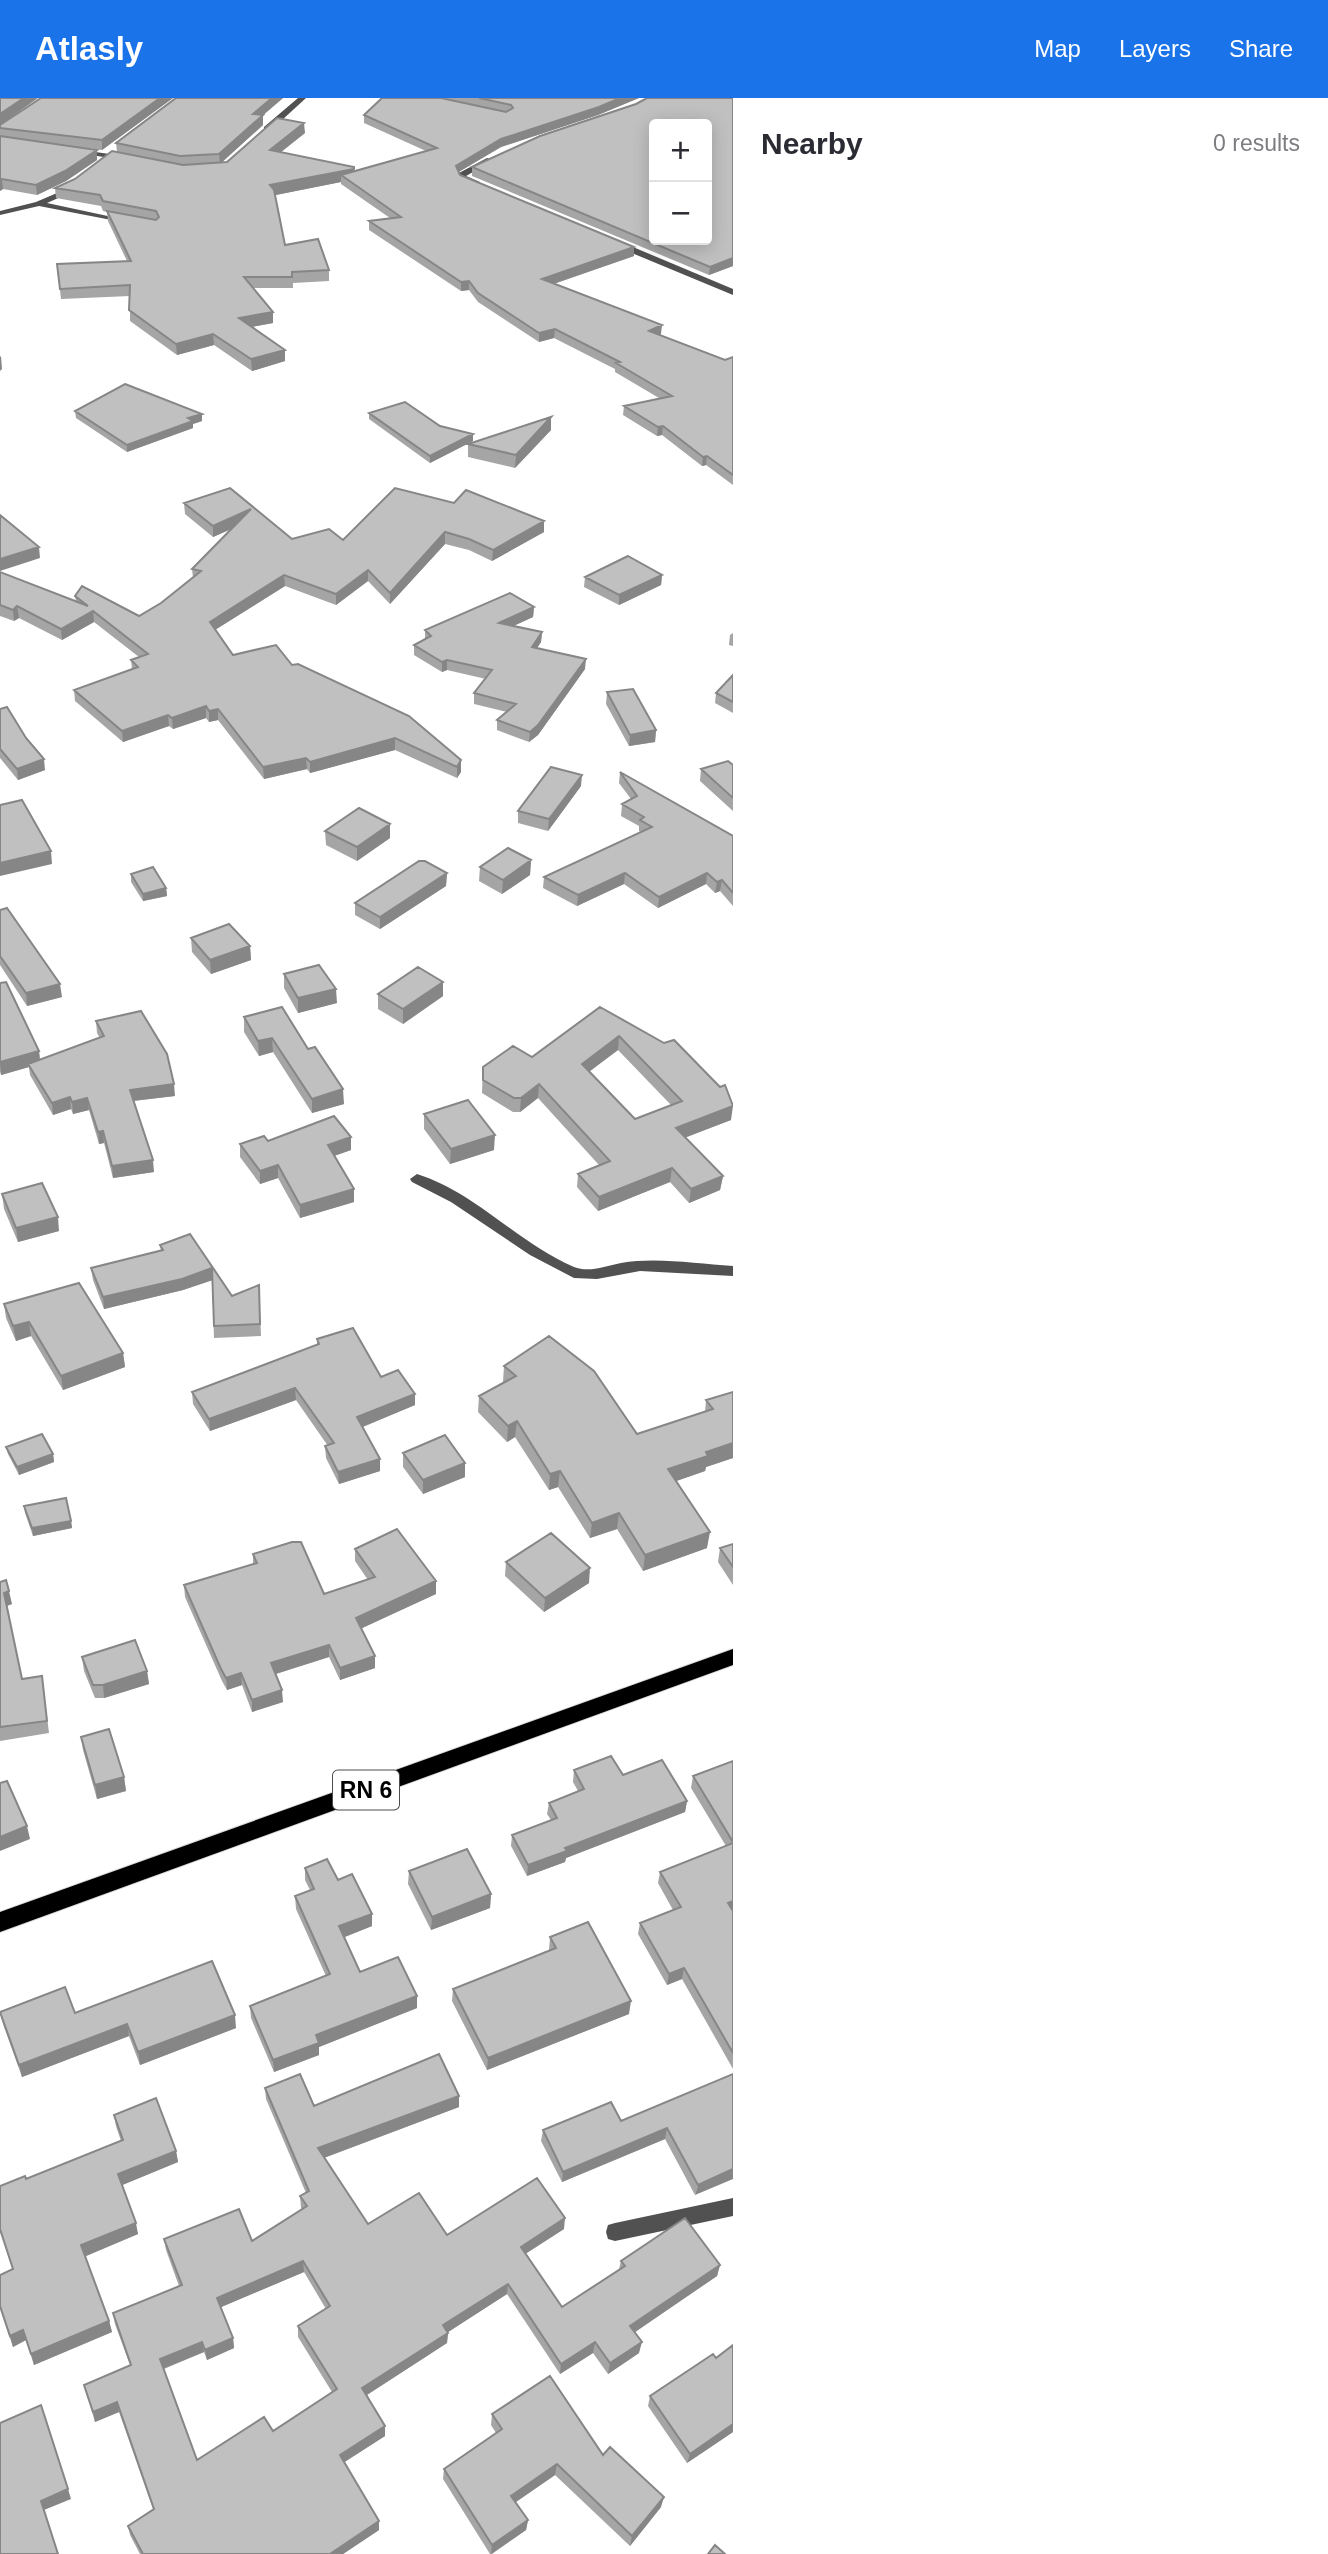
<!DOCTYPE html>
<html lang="en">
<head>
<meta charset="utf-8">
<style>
	:root { --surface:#fff; --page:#f7f7f7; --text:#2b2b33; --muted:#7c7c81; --line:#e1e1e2; --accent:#1a73e8 }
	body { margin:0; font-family:Helvetica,sans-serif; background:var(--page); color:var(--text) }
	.controls { position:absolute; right:21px; top:21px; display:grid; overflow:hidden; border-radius:7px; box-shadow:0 4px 18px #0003 }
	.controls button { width:63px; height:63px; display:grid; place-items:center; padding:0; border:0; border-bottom:2px solid var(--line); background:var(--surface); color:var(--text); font:35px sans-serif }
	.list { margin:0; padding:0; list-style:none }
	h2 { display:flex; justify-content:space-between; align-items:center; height:91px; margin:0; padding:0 28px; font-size:30px }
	h2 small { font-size:23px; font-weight:400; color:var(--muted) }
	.map { position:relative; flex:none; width:733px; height:2456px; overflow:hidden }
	header { display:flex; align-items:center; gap:42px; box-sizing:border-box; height:98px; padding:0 35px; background:var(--accent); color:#fff }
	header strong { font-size:33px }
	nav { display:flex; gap:38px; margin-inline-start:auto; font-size:24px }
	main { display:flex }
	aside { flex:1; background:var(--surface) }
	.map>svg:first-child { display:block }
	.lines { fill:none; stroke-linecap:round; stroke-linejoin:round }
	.primary-casing { stroke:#dbdbdb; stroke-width:2 }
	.minor { fill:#515151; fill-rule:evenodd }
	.primary { fill:#000; fill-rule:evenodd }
	.wall { fill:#a5a5a5; fill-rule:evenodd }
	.shaded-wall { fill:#868686 }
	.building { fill:#c0c0c0; stroke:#868686; stroke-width:2; fill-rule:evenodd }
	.labels { text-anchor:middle; stroke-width:7; stroke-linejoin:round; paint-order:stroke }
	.shield { fill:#fff; stroke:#4c4c4c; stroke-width:2 }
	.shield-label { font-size:23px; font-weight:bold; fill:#000 }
</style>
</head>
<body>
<header>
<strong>Atlasly</strong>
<nav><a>Map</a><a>Layers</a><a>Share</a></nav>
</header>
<main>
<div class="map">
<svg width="733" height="2456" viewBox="0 0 733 2456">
	<rect width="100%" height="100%" fill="#fff"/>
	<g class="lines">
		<g class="primary-casing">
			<path id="primary" d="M733 1551V1567L0 1834V1814Z"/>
		</g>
		<path class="minor" d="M298 0H306L270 33H264V29Z
			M75 51 123 58 127 60 123 62 78 55H75Z
			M487 60 494 62 466 78 480 84V88L461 83 459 75Z
			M71 89 75 91 74 93 47 105 131 123 127 125 39 108 0 117V113L36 104Z
			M615 144H621L733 191V197L615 148Z
			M417 1076C475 1094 518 1145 574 1169 589 1175 605 1168 621 1165 657 1159 697 1166 733 1168V1178L640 1173 597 1181 574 1180 530 1157 451 1104 412 1084 410 1081Z
			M733 2100V2118L615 2143 608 2141 606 2134 608 2127 615 2125Z"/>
		<use href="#primary" class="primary"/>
	</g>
	<path class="wall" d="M41 0H173L102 52 79 49 97 52V62L66 83 37 97 3 91 0 93V27Z
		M176 0H283L263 17V27L221 65 227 64 305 35 280 54 354 73 426 53 364 25V17L443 0H639L598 17 501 49 459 74 460 77 634 149V158L554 186 661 236 660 237 725 262 733 259V387L706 367 702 368 662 337 657 338 623 317 624 308 659 300 615 274V271L554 240 539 244 478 204 469 192 461 193 369 132V123L390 120 341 86V84L275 97 285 147 329 172V183L293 185V190H253L273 225 252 229 285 252V263L252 273 214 247 177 257 130 223V198L61 201 57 166 127 163 108 123 107 114 103 113 101 108 56 100 55 90 75 81 117 54 116 45Z
		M733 0V168L709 177 472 78V69L636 6Z
		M75 313 202 323 193 326V330L127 354 76 320Z
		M369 315 440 328 473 343 430 365 369 321Z
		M551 319V332L515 370 468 359V346Z
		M184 405 292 441 343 442 454 405 544 423V434L492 463 469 452 445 446 390 506 368 483 336 507 285 488 215 532 233 557 292 567 461 662V674L457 680 395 652 310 675 307 671 264 681 218 622 209 624 206 620 173 631 169 628 123 644 75 603 74 592 132 571 131 562 139 559 94 524 62 542 19 520 14 523 0 518V474L76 504 75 498 139 518 161 505 193 480 192 471 231 431 213 439 185 416Z
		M662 477 661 487 619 507 584 489 585 479Z
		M534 509 533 519 513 528 542 534 541 544 537 550 585 571 538 637 529 644 497 632V622L507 614 474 606V595L486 581 447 572 442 574 414 557V547L425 541V532Z
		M733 535V548L729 547 730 537Z
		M733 577V615L715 605 716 595Z
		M607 594 656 632 655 644 629 648 606 606Z
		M0 611 45 672 18 682 0 660Z
		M733 667V713L700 683 701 671Z
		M620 674 733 738V808L720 793 715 795 706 786 658 810 624 786 577 808 543 790 544 779 641 734 639 733V728L621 718 622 706 631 701 619 685Z
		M581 688 548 733 518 725V713Z
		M325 733 390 740 357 763 326 747Z
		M531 762 530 777 502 796 479 783 480 769Z
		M447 775 446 788 380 831 355 817V805Z
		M131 776 166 790 167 798 143 803 131 784Z
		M0 812 62 899 27 908 0 867Z
		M191 840 250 848 251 862 211 876 192 854Z
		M284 876 337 905 298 915 284 890Z
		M0 885 39 953 40 961 100 940 97 935 96 923 175 998 134 1003 154 1074 113 1080 104 1045 99 1046 89 1012 73 1016 71 1011 53 1017 30 977 29 969 1 977 0 973Z
		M378 896 443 898 403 926 378 911Z
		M282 909 344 1006 312 1015 273 954 259 958 244 934V919Z
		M600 909 731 1022 685 1039 723 1078 720 1092 689 1105 670 1084 598 1113 577 1089 578 1076 599 1067 538 1000 520 1014H513L482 995 483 969 532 959ZM618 952 671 1007 635 1021 589 973Z
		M424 1016 494 1052 450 1066 424 1031Z
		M351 1039V1052L334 1058 354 1104 300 1120 278 1080 260 1086 240 1059V1046L268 1043Z
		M2 1096 59 1133 18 1144 4 1111Z
		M190 1136 232 1198 259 1187 261 1238 214 1240 212 1182 183 1192 104 1211 93 1182 91 1170 161 1153 160 1147Z
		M4 1206 123 1255 125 1269 63 1292 31 1238 16 1243 6 1220Z
		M317 1241 381 1279 415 1307 363 1329 380 1373 339 1386 326 1360 325 1348H328L296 1302 210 1333 193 1306 192 1294 317 1247Z
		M504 1268 637 1336 705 1314 706 1302 733 1294V1360L706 1369 705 1373 676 1383 707 1450 643 1473 617 1431 590 1440 558 1389 549 1392 515 1339 507 1344 478 1314 479 1298 504 1285 503 1284Z
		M6 1349 53 1356 54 1364 19 1377 8 1356Z
		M403 1355 465 1379 423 1396 403 1369Z
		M24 1408 71 1423 72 1430 33 1438 25 1415Z
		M733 1446V1487L718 1464 720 1450Z
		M355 1451 436 1496 361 1530 375 1570 340 1582 329 1559 276 1576 283 1604 252 1614 242 1587 227 1592 222 1583 185 1499 184 1487 253 1466V1456L324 1496 368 1482 355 1463Z
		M506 1464 589 1485 544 1514 505 1478Z
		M0 1484 12 1506 7 1508 22 1581 42 1578 49 1635 0 1643Z
		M82 1559 147 1573 149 1586 104 1600H95L84 1573Z
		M81 1639 124 1679 126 1693 97 1701 83 1652Z
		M733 1663V1971L682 1881 667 1887 638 1836 640 1825 673 1812 658 1785 660 1774 726 1748 691 1690 693 1678Z
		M574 1672 623 1677 687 1703 685 1714 566 1760 565 1764 527 1778 511 1748 512 1737 551 1722 547 1716 549 1705 578 1693 573 1684Z
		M305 1770 338 1782 372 1828 344 1839 360 1874 417 1898V1910L319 1949V1957L274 1974 251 1920 250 1908 326 1878 296 1811 295 1798 310 1792 305 1782Z
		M409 1773 491 1796 490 1810 431 1832 408 1786Z
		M550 1839 629 1916 487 1972 452 1903 453 1891 549 1852Z
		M0 1914 75 1915 236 1930 140 1967 129 1938 22 1979 3 1926Z
		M733 1976 695 2097 665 2041 562 2084 541 2043 543 2032 621 2023Z
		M265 1990 314 2008 459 1998V2009L324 2060 368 2126 447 2137 564 2131 525 2156 562 2209 619 2171 621 2163 720 2167 717 2178 634 2234 639 2255 608 2276 593 2255 560 2276 507 2196 448 2234 447 2245 367 2297 385 2338 344 2364 379 2423V2432L343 2456H140L130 2437 128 2428 153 2411 119 2314 95 2324 84 2287 130 2267 115 2226 113 2215 179 2188 166 2152 164 2141 252 2143 302 2111 301 2110 300 2098 306 2095 266 2001ZM304 2174 326 2211 298 2228V2239L332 2294 273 2333 197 2362 164 2271 204 2254 207 2262 234 2250 233 2240 221 2209Z
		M114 2017 176 2053 178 2064 122 2087 138 2136 85 2158 109 2223 112 2234 34 2267 26 2242 13 2249 2 2216 13 2172 0 2133V2088L26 2081 121 2043 116 2028Z
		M733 2247V2334L687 2365 648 2308 650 2298 716 2260Z
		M492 2316 603 2357 661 2409 630 2448 555 2377 516 2404 528 2422 526 2432 492 2456H490L443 2381 444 2371 496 2335 491 2327Z"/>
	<path class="shaded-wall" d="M24 0H38L0 27V16Z
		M160 0H173L102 52V42Z
		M272 0H283L254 25 253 16Z
		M620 0H639L598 17 501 49 455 76 456 68 501 41Z
		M263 17V27L220 66 219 56Z
		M304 25 305 35 270 63V52Z
		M97 52V62L66 83 37 97 36 87Z
		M354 71V82L341 77V84L271 98 270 87Z
		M2 81 3 91 0 93V83Z
		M634 149V158L541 190 542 181Z
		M733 160V168L709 177 710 169Z
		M469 183V192L461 193V184Z
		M273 214V225L240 231 239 220Z
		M662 227 661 236 648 242 649 233Z
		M555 231 554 240 539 244V235Z
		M213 236 214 247 177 257 176 246Z
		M285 252V263L252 273 251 261Z
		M1 258 2 271 0 273V259Z
		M202 316V323L193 326V330L127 354V347L188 320Z
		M551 319V332L515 370 516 357Z
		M663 328 662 337 657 338 658 329Z
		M473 336V343L430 365V358Z
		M707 358 706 367 702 368 703 359Z
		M251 411 252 422 213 439V428Z
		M544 423V434L492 463 493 452Z
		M445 434V446L390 506V495Z
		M39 449 40 460 0 473V461Z
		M368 472V483L336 507V496Z
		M284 477 285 488 210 535V524Z
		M662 477 661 487 619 507V497Z
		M17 508 19 520 14 523 13 512Z
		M534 509 533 519 498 535 499 525Z
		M93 513 94 524 62 542 61 531Z
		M542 534 541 544 531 559 532 549Z
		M586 561 585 571 538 637 529 644 530 634Z
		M447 562V572L442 574V564Z
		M206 608V620L173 631 172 620Z
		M218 611V622L209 624V613Z
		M168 617 169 628 123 644 122 633Z
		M656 632 655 644 629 648 630 637Z
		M395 640V652L310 675V664Z
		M306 660 307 671 264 681 263 669Z
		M44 661 45 672 18 682 17 671Z
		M461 662V674L457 680V669Z
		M582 677 581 688 548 733 549 721Z
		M390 726V740L357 763V749Z
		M51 753 52 766 0 778V765Z
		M531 762 530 777 502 796 503 782Z
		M447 775 446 788 380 831V819Z
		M625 775 624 786 577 808 578 797Z
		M707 775 706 786 658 810 659 799Z
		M722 782 720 793 715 795 717 784Z
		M166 790 167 798 143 803V796Z
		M250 848 251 862 211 876 210 862Z
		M443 884V898L403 926V911Z
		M60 886 62 899 27 908 26 895Z
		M336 891 337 905 298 915V900Z
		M619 938 618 952 581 980 582 966Z
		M272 940 273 954 259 958 258 943Z
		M39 953 40 966H28L29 969 1 977 0 964Z
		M174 986 175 998 131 1003 130 992Z
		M539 986 538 1000 520 1014 521 1000Z
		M343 991 344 1006 312 1015V1001Z
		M70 999 71 1011 53 1017 52 1005Z
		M87 1000 89 1012 73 1016 72 1004Z
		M733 1008 731 1022 674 1044 676 1030Z
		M103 1033 104 1045 99 1046 98 1034Z
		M495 1037 494 1052 450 1066 451 1051Z
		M351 1039V1052L328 1060V1047Z
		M153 1062 154 1074 113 1080 112 1068Z
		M278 1067V1080L260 1086V1073Z
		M672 1070 670 1084 598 1113 599 1099Z
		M723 1078 720 1092 689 1105 691 1091Z
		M354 1091V1104L300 1120V1107Z
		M58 1119 59 1133 18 1144 16 1130Z
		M212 1170 213 1182 183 1192 104 1211 103 1199Z
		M29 1224 31 1238 16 1243 13 1228Z
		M123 1255 125 1269 63 1292 61 1278Z
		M295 1290 296 1302 210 1333 209 1321Z
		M415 1296V1307L357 1331V1319Z
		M517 1323 515 1339 507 1344 508 1328Z
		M733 1345V1360L706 1369 705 1373 665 1387 668 1371 706 1354Z
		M53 1356 54 1364 19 1377 17 1369Z
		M380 1361V1373L339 1386 338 1374Z
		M465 1365V1379L423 1396V1382Z
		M560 1373 558 1389 549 1392 550 1376Z
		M619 1415 617 1431 590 1440 592 1425Z
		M71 1423 72 1430 33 1438 32 1430Z
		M710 1434 707 1450 643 1473 645 1457Z
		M590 1470 589 1485 544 1514 545 1500Z
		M436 1483V1496L356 1533V1520Z
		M9 1493 12 1506 6 1508 4 1495Z
		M329 1547V1559L272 1577 271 1565Z
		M375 1558V1570L340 1582V1570Z
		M147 1573 149 1586 104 1600 103 1587Z
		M241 1575 242 1587 227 1592 226 1580Z
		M282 1592 283 1604 252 1614V1602Z
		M124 1679 126 1693 97 1701 95 1687Z
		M687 1703 685 1714 566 1760 565 1764 527 1778 528 1767 565 1750Z
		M27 1728 30 1741 0 1753V1739Z
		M491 1796 490 1810 431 1832 432 1819Z
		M733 1803V1813L728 1805Z
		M372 1816V1828L340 1841 339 1828Z
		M684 1870 682 1881 667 1887 669 1876Z
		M417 1898V1910L319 1949V1957L274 1974 273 1962 316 1937Z
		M631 1903 629 1916 487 1972 488 1960Z
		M235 1917 236 1930 140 1967 138 1954Z
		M127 1926 129 1938 22 1979 19 1967Z
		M459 1998V2009L318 2062V2050Z
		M667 2030 665 2041 562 2084 563 2074Z
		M176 2053 178 2064 120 2088 118 2076Z
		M733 2065V2081L695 2097 698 2087Z
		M565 2120 564 2131 519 2160 521 2149Z
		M136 2125 138 2136 84 2159 81 2147Z
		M303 2163 304 2174 219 2210 217 2200Z
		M720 2167 717 2178 628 2239 630 2228Z
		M508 2186 507 2196 442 2238 443 2227Z
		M109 2223 112 2234 34 2267 31 2256Z
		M23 2232 26 2242 13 2249 10 2238Z
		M448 2235 447 2245 362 2300V2290Z
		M233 2240 234 2250 207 2262 205 2252Z
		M202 2244 204 2254 162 2271 160 2261Z
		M595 2244 593 2255 560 2276 561 2266Z
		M642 2244 639 2255 608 2276 610 2265Z
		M117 2304 119 2314 95 2324 93 2314Z
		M733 2326V2334L687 2365 690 2356Z
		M385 2328V2338L340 2367V2357Z
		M557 2366 555 2377 510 2408 511 2398Z
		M68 2391 71 2401 44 2412 41 2403Z
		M664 2399 661 2409 630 2448 632 2438Z
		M528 2422 526 2432 491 2456 492 2447Z
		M379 2423V2432L343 2456H330Z"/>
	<path class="building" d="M0 0H24L0 16Z
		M41 0H160L102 42 0 30V27Z
		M176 0H272L253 16 263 17 219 56 180 58 116 45Z
		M382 0H441L506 14 513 10 511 7 479 0H620L599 9 501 41 456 68 460 77 634 149 542 181 662 227 649 233 725 262 733 259V377L707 358 703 359 663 328 658 329 624 308 672 298 616 265 620 264 555 231 539 235 478 195 469 183 461 184 369 123 401 119 341 77 437 50 364 17Z
		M647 0H733V160L710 169 472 69 540 38 636 6ZM654 26H707V142H654Z
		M277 20 304 25 270 52 354 69V71L270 87 274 92 285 147 318 141 329 172 292 174V179H244L273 214 239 220 285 252 251 261 213 236 176 246 129 212 130 187 60 191 57 166 131 163 107 113 156 122 159 119 156 113 103 103 100 97 55 90 75 81 112 53 183 67 227 64Z
		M0 38 97 52 65 73 36 87 2 81 0 83Z
		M125 286 202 316 188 320 193 323 127 347 75 313Z
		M405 304 440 328 473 336 430 358 369 315Z
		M551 319 516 357 468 346Z
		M230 390 292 441 329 431 343 442 395 390 454 405 466 392 544 423 493 452 469 441 445 434 390 495 368 472 336 496 284 477 210 524 233 557 276 547 292 567 298 566 409 618 461 662 457 669 395 640 310 664 306 660 263 669 218 611 209 613 206 608 172 620 168 617 122 633 74 592 138 569 131 562 148 556 93 513 61 531 17 508 13 512 0 507V474L88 508 75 498 82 488 139 518 161 505 201 473 192 471 251 411 213 428 184 405Z
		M0 417 39 449 0 461Z
		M628 458 662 477 619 497 585 479Z
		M510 495 534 509 499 525 542 534 532 549 586 561 538 627 530 634 497 622 516 606 474 595 492 572 447 562 442 564 414 547 431 538 425 532Z
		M733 577V604L716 595Z
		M633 591 656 632 630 637 607 594Z
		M7 609 26 640 44 661 17 671 0 651V611Z
		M728 663 733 667V700L701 671Z
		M551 669 582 677 549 721 518 713Z
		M620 674 733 738V795L722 782 717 784 707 775 659 799 625 775 578 797 544 779 652 729 640 722 644 719 622 706 637 698Z
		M22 702 51 753 0 765V707Z
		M359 710 390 726 357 749 325 733Z
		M508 750 531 762 503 782 480 769Z
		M419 763H425L447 775 380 819 355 805Z
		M153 769 166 790 143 796 131 776Z
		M7 810 60 886 26 895 0 858V812Z
		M229 826 250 848 210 862 191 840Z
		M319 867 336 891 298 900 284 876Z
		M418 869 443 884 403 911 378 896Z
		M6 884 39 953 0 964V885Z
		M282 909 308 951 315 949 343 991 312 1001 272 940 258 943 244 919Z
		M600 909 664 945 674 942 720 989 725 987 733 1008 676 1030 723 1078 691 1091 672 1070 599 1099 578 1076 610 1063 539 986 521 1000H514L483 982V969L513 948 532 959ZM619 938 682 1003 635 1021 582 966Z
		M141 913 167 956 174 986 130 992 153 1062 112 1068 103 1033 98 1034 87 1000 72 1004 70 999 52 1005 28 966 104 938 96 923Z
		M468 1002 495 1037 451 1051 424 1016Z
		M334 1018 351 1039 328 1047 354 1091 300 1107 278 1067 260 1073 240 1046 264 1038 268 1043Z
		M42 1085 58 1119 16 1130 2 1096Z
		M190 1136 232 1198 259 1187 260 1226 214 1228 212 1170 182 1181 103 1199 91 1170 163 1152 160 1147Z
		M79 1185 123 1255 61 1278 29 1224 13 1228 4 1206Z
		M353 1230 381 1279 398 1272 415 1296 357 1319 380 1361 338 1374 325 1348 334 1345 295 1290 209 1321 192 1294 319 1246 317 1241Z
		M549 1238 594 1273 637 1336 713 1311 706 1302 733 1294V1345L706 1354 708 1358 668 1371 710 1434 645 1457 619 1415 592 1425 560 1373 550 1376 517 1323 508 1328 479 1298 516 1278 504 1268Z
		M42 1336 53 1356 17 1369 6 1349Z
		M445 1337 465 1365 423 1382 403 1355Z
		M66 1400 71 1423 32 1430 24 1408Z
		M397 1431 436 1483 356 1520 375 1558 340 1570 329 1547 271 1565 282 1592 252 1602 241 1575 226 1580 221 1571 184 1487 257 1465 253 1456 292 1444H301L324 1496 375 1479 355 1451Z
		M551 1435 590 1470 545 1500 506 1464Z
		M733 1446V1469L720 1450Z
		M6 1482 9 1493 4 1495 22 1581 42 1578 47 1623 0 1629V1484Z
		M135 1542 147 1573 103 1587H93L82 1559Z
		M109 1631 124 1679 95 1687 81 1639Z
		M611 1658 623 1677 662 1662 687 1703 565 1750 567 1753 528 1767 512 1737 557 1720 549 1705 584 1691 574 1672Z
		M733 1663V1744L693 1678Z
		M7 1683 27 1728 0 1739V1685Z
		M733 1745V1803L728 1805 733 1813V1955L684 1870 669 1876 640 1825 681 1809 660 1774Z
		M467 1751 491 1796 432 1819 409 1773Z
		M327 1761 338 1782 352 1776 372 1816 339 1828 360 1874 398 1859 417 1898 316 1937 319 1945 273 1962 250 1908 330 1876 295 1798 314 1791 305 1770Z
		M588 1824 631 1903 488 1960 453 1891 556 1850 550 1839Z
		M212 1863 235 1917 138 1954 127 1926 19 1967 0 1914 65 1889 75 1915Z
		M439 1956 459 1998 318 2050 368 2126 419 2095 447 2137 537 2080 565 2120 521 2149 562 2209 625 2168 621 2163 685 2120 720 2167 630 2228 642 2244 610 2265 595 2244 561 2266 508 2186 443 2227 448 2235 362 2290 385 2328 340 2357 379 2423 330 2456H143L128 2428 154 2411 117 2304 93 2314 84 2287 131 2267 113 2215 182 2187 164 2141 239 2111 252 2143 307 2108 300 2098 309 2093 265 1990 300 1976 314 2008ZM303 2163 330 2208 298 2228 337 2291 273 2333 264 2319 197 2362 160 2261 202 2244 205 2252 233 2240 217 2200Z
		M733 1976V2071L698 2087 667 2030 563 2074 543 2032 611 2004 621 2023Z
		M156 2000 176 2053 118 2076 136 2125 81 2147 109 2223 31 2256 23 2232 10 2238 0 2208V2177L13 2171 0 2131V2088L25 2078 26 2081 123 2042 114 2017Z
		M733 2247V2326L690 2356 650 2298 713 2256 716 2260Z
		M550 2278 603 2357 610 2349 664 2399 632 2438 557 2366 511 2398 528 2422 492 2447 444 2371 502 2331 492 2316Z
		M41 2307 68 2391 41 2403 58 2456H0V2325Z
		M715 2447 725 2456H708Z"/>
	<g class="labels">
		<rect class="shield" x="333" y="1672.5" width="66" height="39" rx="5"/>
		<g class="shield-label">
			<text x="366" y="1700">RN 6</text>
		</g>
	</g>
</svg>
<div class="controls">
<button>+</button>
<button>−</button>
</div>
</div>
<aside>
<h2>Nearby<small>0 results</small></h2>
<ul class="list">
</ul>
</aside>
</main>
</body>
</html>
